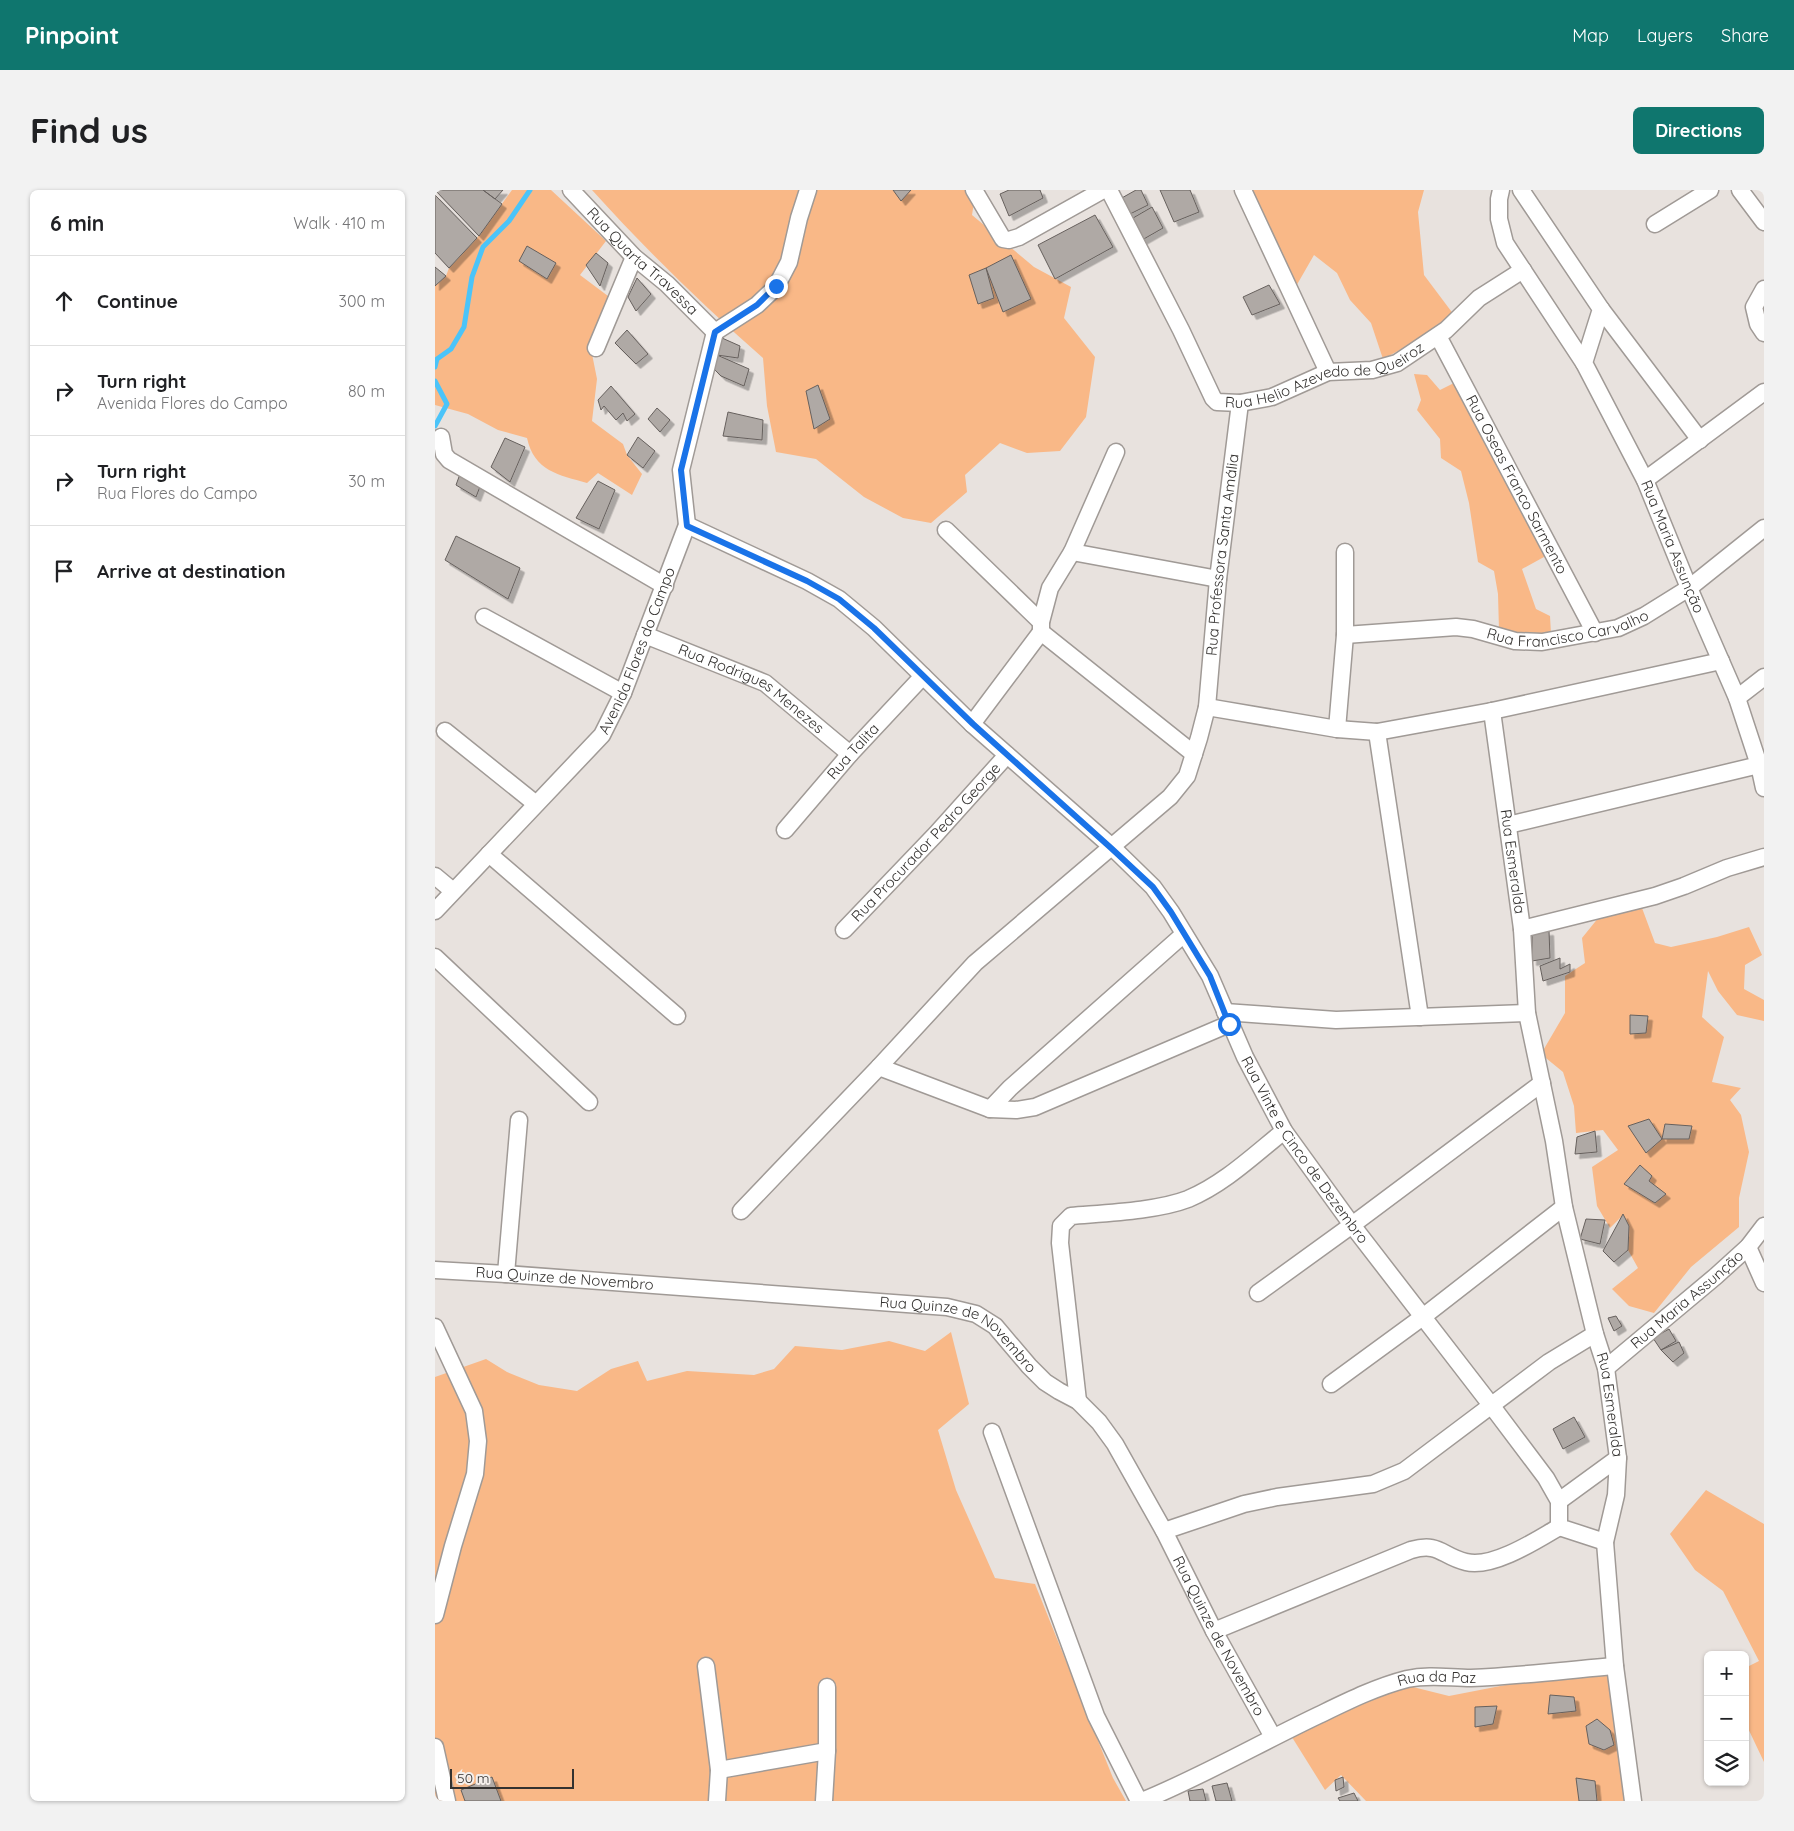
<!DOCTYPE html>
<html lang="en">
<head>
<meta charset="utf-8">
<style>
	:root { --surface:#fff; --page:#f2f2f2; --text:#202124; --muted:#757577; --line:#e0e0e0; --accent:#0f766e }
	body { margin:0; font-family:Quicksand,sans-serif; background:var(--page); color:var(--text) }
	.controls { position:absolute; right:15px; bottom:15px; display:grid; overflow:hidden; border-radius:8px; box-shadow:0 1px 4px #0004 }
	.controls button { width:45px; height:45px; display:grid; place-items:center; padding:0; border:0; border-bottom:1px solid var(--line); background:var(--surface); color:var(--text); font:25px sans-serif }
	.scale { position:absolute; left:15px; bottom:12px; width:124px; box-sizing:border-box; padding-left:5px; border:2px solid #343230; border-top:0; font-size:14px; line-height:18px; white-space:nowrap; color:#343230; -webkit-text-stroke:4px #f5efeb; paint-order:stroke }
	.stop { position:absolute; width:15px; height:15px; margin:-11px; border:4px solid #1a73e8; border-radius:50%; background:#fff }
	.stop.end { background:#1a73e8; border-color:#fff; box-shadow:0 1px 5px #0008 }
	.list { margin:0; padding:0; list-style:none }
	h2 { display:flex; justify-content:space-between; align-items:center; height:65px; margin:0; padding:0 20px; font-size:21px }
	h2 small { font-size:16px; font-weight:400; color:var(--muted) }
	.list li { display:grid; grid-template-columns:32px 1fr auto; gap:15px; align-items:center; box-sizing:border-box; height:90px; padding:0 20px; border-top:1px solid var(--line) }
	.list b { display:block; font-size:19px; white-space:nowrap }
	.list p { margin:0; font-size:16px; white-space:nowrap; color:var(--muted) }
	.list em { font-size:16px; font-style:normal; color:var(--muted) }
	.icon { flex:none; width:28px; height:28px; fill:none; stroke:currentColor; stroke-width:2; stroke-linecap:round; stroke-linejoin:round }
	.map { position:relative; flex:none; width:1329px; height:1611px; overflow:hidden; border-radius:8px }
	header { display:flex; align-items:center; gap:30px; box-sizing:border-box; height:70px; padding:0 25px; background:var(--accent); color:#fff }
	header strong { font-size:24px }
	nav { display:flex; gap:28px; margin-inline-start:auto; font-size:18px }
	.intro { display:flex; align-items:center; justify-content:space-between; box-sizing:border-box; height:120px; padding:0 30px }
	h1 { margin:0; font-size:35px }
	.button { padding:12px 22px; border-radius:8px; background:var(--accent); color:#fff; font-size:18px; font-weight:700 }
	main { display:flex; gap:30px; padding:0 30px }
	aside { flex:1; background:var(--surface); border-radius:8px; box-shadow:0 1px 4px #0004 }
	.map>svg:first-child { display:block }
	.green { fill:#f9b887 }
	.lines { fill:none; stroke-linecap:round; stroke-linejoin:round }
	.stream { stroke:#4bc4f9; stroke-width:5 }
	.building { fill:#afa9a5; stroke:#66605d; filter:url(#shadow) }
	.minor-casing { stroke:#a09a96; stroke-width:19 }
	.minor { stroke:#fff; stroke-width:16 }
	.route { stroke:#1a73e8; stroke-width:6 }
	.labels { text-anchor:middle; stroke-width:4; stroke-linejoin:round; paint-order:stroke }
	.street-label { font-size:15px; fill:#343230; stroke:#f5efeb }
</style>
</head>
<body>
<header>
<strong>Pinpoint</strong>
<nav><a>Map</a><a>Layers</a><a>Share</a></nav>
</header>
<div class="intro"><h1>Find us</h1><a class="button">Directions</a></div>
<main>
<aside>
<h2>6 min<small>Walk · 410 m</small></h2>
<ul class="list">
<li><svg class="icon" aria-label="ahead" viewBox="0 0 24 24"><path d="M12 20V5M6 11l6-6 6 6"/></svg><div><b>Continue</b></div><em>300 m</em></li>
<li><svg class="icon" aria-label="right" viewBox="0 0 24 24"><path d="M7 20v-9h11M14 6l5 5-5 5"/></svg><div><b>Turn right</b><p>Avenida Flores do Campo</p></div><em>80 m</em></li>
<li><svg class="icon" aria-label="right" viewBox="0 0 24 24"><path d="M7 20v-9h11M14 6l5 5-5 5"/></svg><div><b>Turn right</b><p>Rua Flores do Campo</p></div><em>30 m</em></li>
<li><svg class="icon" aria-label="arrive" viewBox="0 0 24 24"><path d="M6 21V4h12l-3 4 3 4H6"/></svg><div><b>Arrive at destination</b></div></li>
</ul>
</aside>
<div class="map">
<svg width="1329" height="1611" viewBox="0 0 1329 1611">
	<defs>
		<filter id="shadow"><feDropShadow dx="4.5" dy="4.5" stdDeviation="0" flood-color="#0004"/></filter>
	</defs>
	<rect width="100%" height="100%" fill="#e8e2de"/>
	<path class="green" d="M77 0H116L171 51 145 85 177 109 156 159 162 189 157 231 188 254 192 265 207 284 197 305 163 283 152 293C124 285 99 281 92 248L63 240 33 224 0 215V96L11 86 14 78 42 48Z
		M157 0H541L537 25 599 77 636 97 629 128 660 167 651 227 625 261 592 263 565 253 530 285 532 302 496 333 468 328 429 307 381 269 341 262 332 216 328 168C268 115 211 60 157 0Z
		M812 0H989L983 22 989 85 1022 129 948 169 936 133 915 110 902 83 879 65 856 105Z
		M979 184 992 185 1005 200 1021 192 1118 362 1087 379 1101 419 1115 426 1116 444 1081 443 1064 440 1063 404 1059 381 1043 372 1034 313 1026 281 1006 268 1005 249 982 220 986 210Z
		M1207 718 1220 753 1236 757 1282 747 1314 737 1327 765 1310 775 1309 799 1329 810V831L1302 825 1283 801 1273 781 1267 827 1289 847 1277 892 1306 898 1295 910 1306 925 1314 962 1304 1008V1037L1256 1077 1219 1123 1194 1116 1177 1099 1203 1078 1193 1060 1194 1036 1188 1025 1175 1038 1162 1016 1157 977 1183 960 1168 940 1141 943 1139 916 1128 882 1106 864 1130 823V786L1150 773 1147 748 1164 727Z
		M516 1142 534 1214 503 1240 521 1300 560 1388 600 1394 678 1588 691 1611H0V1187L51 1169 72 1182 104 1195 142 1201 176 1179 203 1171 212 1191 252 1181 319 1185 339 1179 360 1156 407 1160 454 1151 490 1161Z
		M1271 1300 1329 1334V1572L1310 1532V1478L1324 1471 1288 1401 1260 1380 1235 1344Z
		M1175 1486 1189 1611H931L906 1585 890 1600 855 1544 970 1495 1014 1506 1111 1487Z"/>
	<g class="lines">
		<path class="stream" d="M0 177 2 169 16 159 29 137 37 87 48 57 74 31 95 0
			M0 191 12 214 0 236"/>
	</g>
	<path class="building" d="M0 0H48L67 14 44 46Z
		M48 0H68L60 9Z
		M458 0H476L466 11Z
		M574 0H605L608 8 574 26 565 4Z
		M701 0H706L713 15 695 24 685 9Z
		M725 0H755L764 22 739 32Z
		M0 5 42 48 14 78 0 63Z
		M717 17 728 38 707 50 698 28Z
		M660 25 678 57 620 89 603 55Z
		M92 56 121 73 112 89 84 71Z
		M161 63 173 73 165 96 151 75Z
		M576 65 596 109 568 122 551 78Z
		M0 77 11 86 0 96Z
		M551 78 559 108 543 114 534 85Z
		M202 88 216 104 201 121 193 107Z
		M834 95 845 114 817 125 808 107Z
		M192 140 213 164 201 174 180 153Z
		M287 148 305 156 303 168 282 165Z
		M282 165 314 179 309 196 286 186 279 179Z
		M383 195 395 229 379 239 371 201Z
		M176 196 200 224 192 231 188 223 181 230 169 216 166 220 163 210Z
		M222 218 235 230 225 242 213 229Z
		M293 222 328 230 327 250 288 246Z
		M203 247 220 261 208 278 192 265Z
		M70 248 90 257 75 292 56 277Z
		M25 284 46 294 41 307 21 295Z
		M163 291 180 300 164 339 141 328Z
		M21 346 85 378 73 409 10 370Z
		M1114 741 1115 768 1097 771V742Z
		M1125 768V779L1135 774V782L1108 791 1105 776Z
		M1195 825 1213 826 1211 843 1195 844Z
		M1214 929 1227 949 1211 963 1193 936Z
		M1230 934 1257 936 1254 949H1227Z
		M1160 941 1162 962 1140 964 1142 947Z
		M1205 975 1217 986 1214 991 1231 1004 1220 1013 1189 994Z
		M1188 1024 1194 1036 1193 1060 1179 1072 1168 1061Z
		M1151 1029 1170 1030 1165 1054 1145 1049Z
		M1181 1126 1187 1136 1179 1141 1173 1128Z
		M1234 1139 1241 1151 1226 1160 1218 1148Z
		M1244 1152 1249 1163 1238 1172 1226 1160Z
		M1139 1227 1150 1247 1128 1259 1118 1239Z
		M1115 1505 1139 1507 1141 1521 1113 1524Z
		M1062 1516 1058 1534 1040 1537V1517Z
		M1162 1529 1175 1540 1179 1555 1169 1560 1154 1554 1151 1536Z
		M57 1587 66 1611H30L26 1600Z
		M908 1587 909 1597 901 1601 900 1590Z
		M1141 1588 1160 1591 1162 1611H1144Z
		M792 1593 797 1611H781L777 1596Z
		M768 1599 771 1611H755L753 1601Z
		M919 1603 923 1611H905L903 1608Z"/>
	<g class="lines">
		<g class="minor-casing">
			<g id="minor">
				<path id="s1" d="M136 0 199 67 232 94 280 142"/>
				<path d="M539 0 568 49 574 50 584 47 668 0"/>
				<path id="s2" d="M674 0 746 140 778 208 782 212 805 213 837 207 893 182 937 180 962 173 1011 140 1044 108 1088 80"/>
				<path d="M808 0 893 182"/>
				<path d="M1066 0 1064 9V29L1070 53 1149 173"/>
				<path id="s3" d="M1086 0 1166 119 1149 173 1210 290 1254 398 1302 508 1324 575 1329 598"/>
				<path d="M1305 0 1329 32"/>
				<path d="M1220 34 1275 0"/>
				<path d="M1329 99 1319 117 1323 134 1329 143"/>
				<path d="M1166 119 1265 250"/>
				<path d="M280 142 322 115 341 97 354 72 364 28 373 0"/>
				<path id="s4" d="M1003 146 1160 443"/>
				<path d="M161 158 199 67"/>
				<path d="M6 247 9 264 14 270 230 396"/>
				<path d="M1210 290 1329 202"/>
				<path id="s5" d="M252 335 372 391 404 409 439 438 537 534 677 657 718 697 736 722 775 786 810 867 849 941 917 1035 1056 1215 1111 1288 1124 1311V1337L1170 1352"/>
				<path d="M511 340 606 432"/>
				<path d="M637 362 783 389"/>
				<path d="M49 427 188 503"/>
				<path d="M606 442V432L615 398 637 362 681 262"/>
				<path d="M606 442 759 564"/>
				<path id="s6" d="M210 445 330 493 415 564"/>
				<path id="s7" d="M910 445 1021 437 1038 439 1080 451 1107 452 1183 438 1209 426 1254 398 1329 338"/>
				<path d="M1302 508 1329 487"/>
				<path d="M772 517 902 539 942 542 1057 521 1286 471"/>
				<path id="s8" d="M1057 521 1087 739 1092 823 1119 951 1129 1017 1160 1144 1171 1178 1183 1268 1181 1305 1170 1352 1180 1476 1198 1611"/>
				<path d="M537 534 606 442"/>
				<path d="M902 539 910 445V362"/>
				<path d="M10 541 101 614"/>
				<path d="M942 542 985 827"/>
				<path d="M1073 635 1324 575"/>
				<path id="s9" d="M350 640 415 564 488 486"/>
				<path d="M54 664 242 826"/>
				<path d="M0 686 18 701"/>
				<path id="s10" d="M0 721 167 545 188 503 252 335 246 280 280 142"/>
				<path d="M1087 739 1220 706 1249 696 1292 678 1329 667"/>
				<path id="s11" d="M409 740 501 644 572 565"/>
				<path d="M0 767 154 912"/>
				<path d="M790 822 901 830 1092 823"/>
				<path d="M444 877 555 919 581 920 600 917 794 834"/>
				<path d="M555 919 575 898 749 744"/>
				<path id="s12" d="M306 1021 444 877 540 773 735 607 752 586 764 548 772 517 783 389 805 213"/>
				<path d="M1313 1057 1329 1093"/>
				<path id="s13" d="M0 1080 71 1084 512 1117 541 1124 560 1136 594 1176 610 1192 624 1201 643 1211 664 1232 680 1254 729 1341 779 1441 838 1547"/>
				<path d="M71 1084 84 930"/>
				<path d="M823 1103 917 1035 1107 893"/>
				<path d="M0 1137 39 1221 43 1251 40 1284 18 1356 0 1425"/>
				<path id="s14" d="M1171 1178 1281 1086 1313 1057 1329 1036"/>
				<path d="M896 1194 989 1126 1129 1017"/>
				<path d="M643 1211 625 1053 626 1036 636 1026C670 1023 722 1021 753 1009 789 994 819 965 849 941"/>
				<path d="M557 1242 661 1526 704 1611"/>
				<path d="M1124 1311 1183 1268"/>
				<path d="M729 1341 809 1314 842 1307 938 1294 969 1281 1114 1172 1160 1144"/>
				<path d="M779 1441 976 1360C1005 1352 1006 1366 1031 1372 1057 1379 1102 1350 1124 1337"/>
				<path d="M271 1476 284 1580 282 1611"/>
				<path d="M0 1557 12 1611"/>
				<path d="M284 1580 392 1561"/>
				<path d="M389 1611 392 1561V1497"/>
				<path id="s15" d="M707 1611C768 1586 825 1553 884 1525 913 1511 941 1497 972 1489 994 1484 1015 1488 1036 1488 1084 1486 1132 1480 1180 1476"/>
			</g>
		</g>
		<use href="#minor" class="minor"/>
	</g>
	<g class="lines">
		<path class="route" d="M341 96 322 115 280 142 246 280 252 336 372 391 404 409 439 438 538 534 676 658 718 697 736 722 775 786 794 834"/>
	</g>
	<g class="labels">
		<g class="street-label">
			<text dy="5" stroke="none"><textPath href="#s1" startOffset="101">Rua Quarta Travessa</textPath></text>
			<text dy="5" stroke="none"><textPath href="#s2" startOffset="351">Rua Helio Azevedo de Queiroz</textPath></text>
			<text dy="5" stroke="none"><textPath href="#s4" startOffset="168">Rua Oseas Franco Sarmento</textPath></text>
			<text dy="5" stroke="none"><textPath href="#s3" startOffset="404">Rua Maria Assunção</textPath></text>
			<text dy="5" stroke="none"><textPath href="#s12" startOffset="849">Rua Professora Santa Amália</textPath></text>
			<text dy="5" stroke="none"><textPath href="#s7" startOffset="226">Rua Francisco Carvalho</textPath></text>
			<text dy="5" stroke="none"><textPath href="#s10" startOffset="334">Avenida Flores do Campo</textPath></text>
			<text dy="5" stroke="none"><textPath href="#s6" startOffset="120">Rua Rodrigues Menezes</textPath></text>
			<text dy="5" stroke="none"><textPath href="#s9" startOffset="104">Rua Talita</textPath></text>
			<text dy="5" stroke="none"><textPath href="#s11" startOffset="120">Rua Procurador Pedro George</textPath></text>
			<text dy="5" stroke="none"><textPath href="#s8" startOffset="152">Rua Esmeralda</textPath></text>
			<text dy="5" stroke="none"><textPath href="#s5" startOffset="900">Rua Vinte e Cinco de Dezembro</textPath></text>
			<text dy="5" stroke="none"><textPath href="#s13" startOffset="130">Rua Quinze de Novembro</textPath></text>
			<text dy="5" stroke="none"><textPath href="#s14" startOffset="106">Rua Maria Assunção</textPath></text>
			<text dy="5" stroke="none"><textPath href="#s13" startOffset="535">Rua Quinze de Novembro</textPath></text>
			<text dy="5" stroke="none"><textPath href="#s8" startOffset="705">Rua Esmeralda</textPath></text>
			<text dy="5" stroke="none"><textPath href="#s13" startOffset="954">Rua Quinze de Novembro</textPath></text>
			<text dy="5" stroke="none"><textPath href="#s15" startOffset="322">Rua da Paz</textPath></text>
		</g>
	</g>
</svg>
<div class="controls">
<button>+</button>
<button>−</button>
<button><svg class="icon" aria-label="layers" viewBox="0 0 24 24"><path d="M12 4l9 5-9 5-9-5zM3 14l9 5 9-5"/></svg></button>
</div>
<div class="scale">50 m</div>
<div class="stop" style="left:794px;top:834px"></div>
<div class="stop end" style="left:341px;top:96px"></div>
</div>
</main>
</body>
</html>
